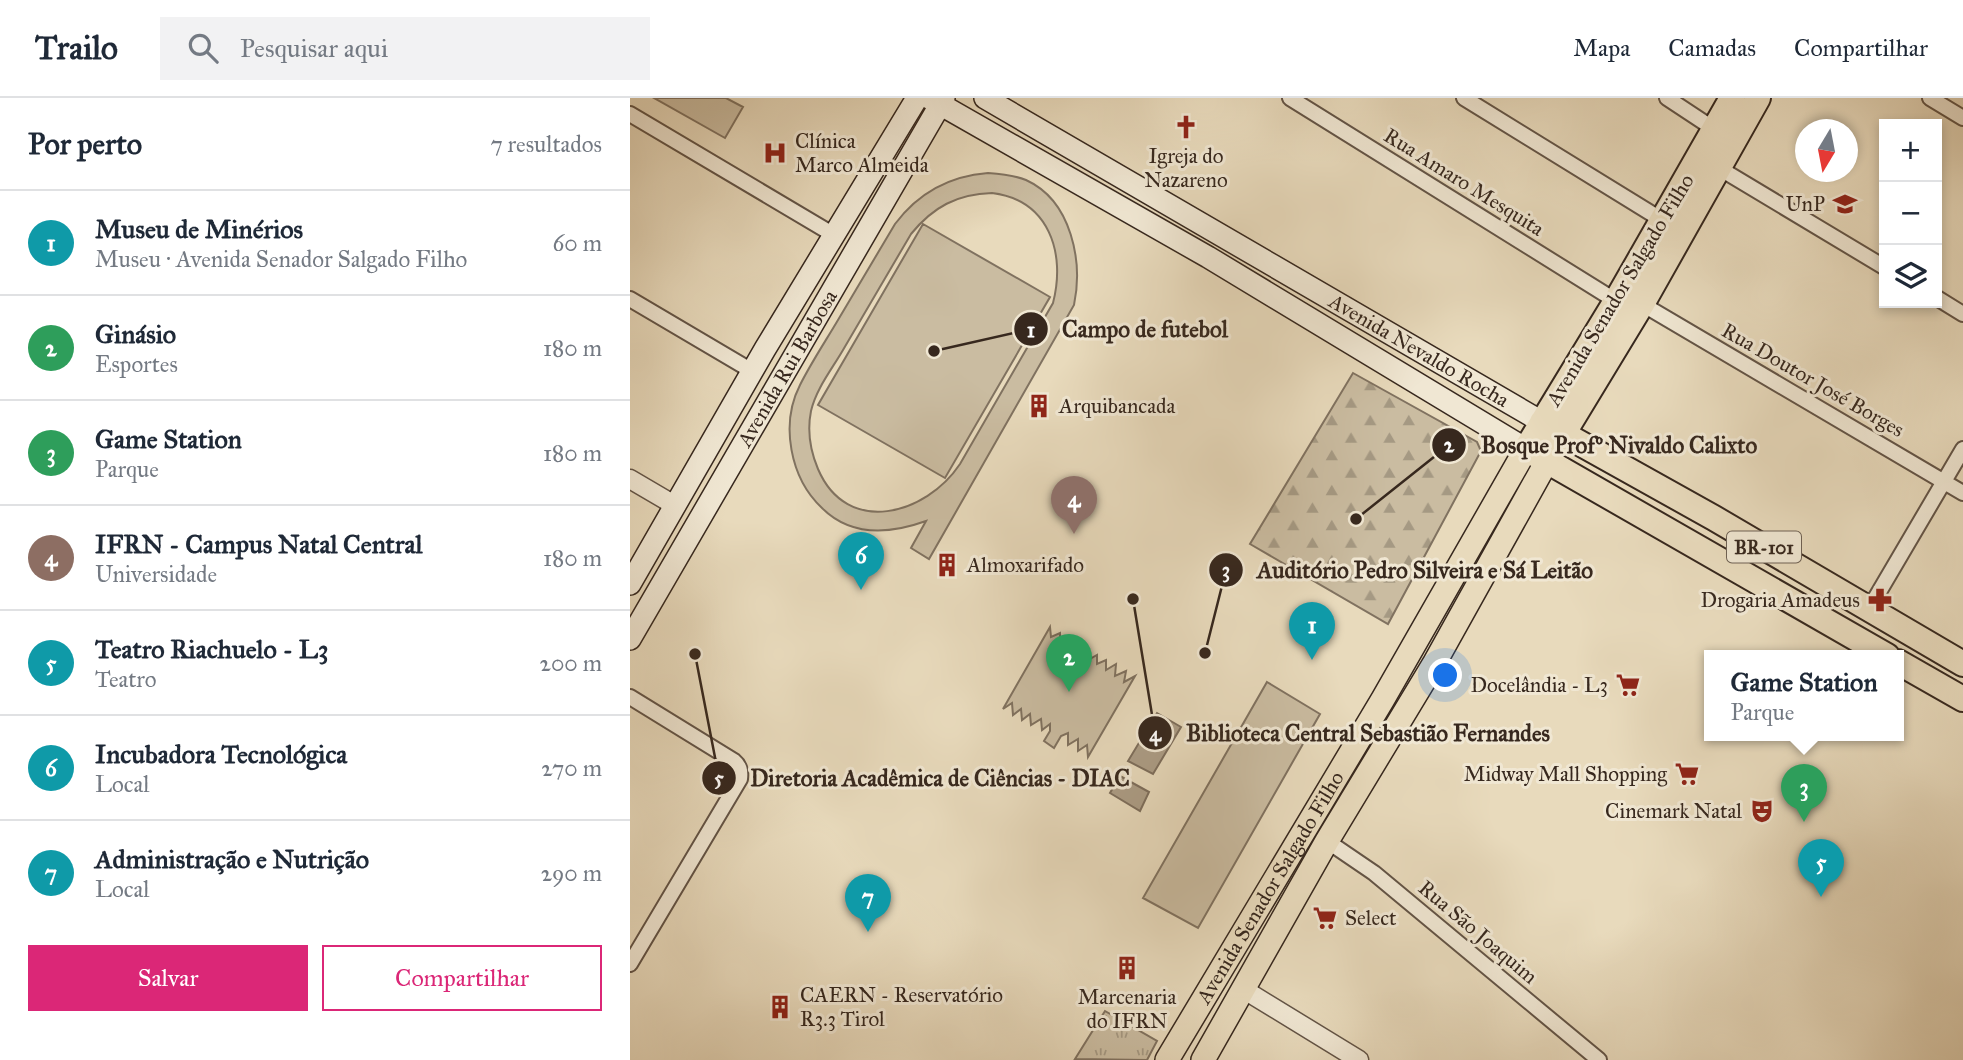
<!DOCTYPE html>
<html lang="pt">
<head>
<meta charset="utf-8">
<style>
	:root { --surface:#fff; --page:#f2f2f3; --text:#1f2937; --muted:#747a83; --line:#e0e1e3; --accent:#db2777 }
	body { margin:0; font-family:"IM FELL Great Primer",serif; background:var(--page); color:var(--text) }
	.controls { position:absolute; right:21px; top:21px; display:grid; overflow:hidden; border-radius:0px; box-shadow:0 4px 10px #0003 }
	.controls button { width:63px; height:63px; display:grid; place-items:center; padding:0; border:0; border-bottom:2px solid var(--line); background:var(--surface); color:var(--text); font:35px sans-serif }
	.compass { position:absolute; left:1165px; top:21px; width:63px; height:63px; border-radius:50%; background:var(--surface); box-shadow:0 4px 10px #0003; rotate:190deg }
	.you { position:absolute; left:816px; top:578px; width:24px; height:24px; margin:-18px; border:5px solid #fff; border-radius:50%; background:#1a73e8; box-shadow:0 0 0 10px #1a73e833 }
	.badge { display:grid; place-items:center; width:46px; height:46px; border-radius:50%; background:var(--accent); color:#fff; font-size:23px; font-weight:700 }
	.pin { position:absolute; translate:-50% -58px; filter:drop-shadow(0 2px 4px #0008) }
	.pin::after { content:''; position:absolute; top:37px; width:24px; height:21px; background:inherit; clip-path:polygon(0 0,100% 0,50% 100%) }
	.popup { position:absolute; left:1074px; top:552px; width:200px; height:91px; box-sizing:border-box; display:grid; place-content:center; border-radius:0px; background:var(--surface); filter:drop-shadow(0 2px 5px #0005); font-size:23px; white-space:nowrap; color:var(--muted) }
	.popup b { font-size:26px; color:var(--text) }
	.popup::after { content:''; position:absolute; left:50%; top:100%; margin-left:-14px; border:14px solid transparent; border-top-color:var(--surface) }
	.list { margin:0; padding:0; list-style:none }
	h2 { display:flex; justify-content:space-between; align-items:center; height:91px; margin:0; padding:0 28px; font-size:30px }
	h2 small { font-size:23px; font-weight:400; color:var(--muted) }
	.list li { display:grid; grid-template-columns:46px 1fr auto; gap:21px; align-items:center; box-sizing:border-box; height:105px; padding:0 28px; border-top:2px solid var(--line) }
	.list b { display:block; font-size:26px; white-space:nowrap }
	.list p { margin:0; font-size:23px; white-space:nowrap; color:var(--muted) }
	.list em { font-size:23px; font-style:normal; color:var(--muted) }
	.actions { display:flex; gap:14px; padding:21px 28px }
	.actions a { flex:1; padding:16px 0; border:2px solid var(--accent); border-radius:0px; text-align:center; font-size:24px; color:var(--accent) }
	.actions .main { background:var(--accent); color:#fff }
	.icon { flex:none; width:38px; height:38px; fill:none; stroke:currentColor; stroke-width:2; stroke-linecap:round; stroke-linejoin:round }
	.map { position:relative; flex:none; width:1333px; height:962px; overflow:hidden }
	header { display:flex; align-items:center; gap:42px; box-sizing:border-box; height:98px; padding:0 35px; background:var(--surface); border-bottom:2px solid var(--line) }
	header strong { font-size:33px }
	nav { display:flex; gap:38px; margin-inline-start:auto; font-size:24px }
	.search { width:490px; height:63px; background:var(--page); display:flex; align-items:center; gap:18px; box-sizing:border-box; padding:0 24px; border-radius:0px; color:var(--muted); font-size:26px }
	main { display:flex }
	aside { flex:1; background:var(--surface) }
	.map>svg:first-child { display:block }
	.grass { fill:url(#grass-tufts); stroke:#807260; stroke-width:2 }
	.forest { fill:url(#forest-firs); stroke:#807260; stroke-width:2 }
	.pitch { fill:#cabca1; stroke:#807260; stroke-width:2; fill-rule:evenodd }
	.water { fill:#ac9d86; stroke:#7d6e5c; stroke-width:2 }
	.lines { fill:none; stroke-linecap:round; stroke-linejoin:round }
	.minor-casing { stroke:#635446; stroke-width:18 }
	.tertiary-casing { stroke:#635446; stroke-width:21 }
	.secondary-casing { stroke:#37281e; stroke-width:24 }
	.primary-casing { stroke:#37281e; stroke-width:26 }
	.trunk-casing { stroke:#37281e; stroke-width:28 }
	.minor { stroke:#f0e7d3; stroke-width:14 }
	.tertiary { stroke:#f0e7d3; stroke-width:18 }
	.secondary { stroke:#f0e7d3; stroke-width:21 }
	.primary { stroke:#e8dabc; stroke-width:23 }
	.trunk { stroke:#e8dabc; stroke-width:24 }
	.labels { text-anchor:middle; stroke-width:6; stroke-linejoin:round; paint-order:stroke }
	.shield { fill:#f0e7d3; stroke:#6e6154; stroke-width:2 }
	.shield-label { font-size:19px; font-weight:bold; fill:#37281e }
	.poi-label { font-size:21px; fill:#37281e; stroke:#f0e7d3; text-anchor:start }
	.street-label { font-size:21px; fill:#37281e; stroke:#f0e7d3 }
	.leader { fill:none; stroke:#37281e; stroke-width:2.5 }
	.callout-dot { fill:#37281e; stroke:#f0e7d3; stroke-width:2.5 }
	.mark-label { font-size:21px; text-anchor:middle; font-weight:bold; fill:#fff }
	.callout-label { font-size:23px; text-anchor:middle; font-weight:bold; fill:#37281e; stroke:#f0e7d3; stroke-width:6; stroke-linejoin:round; paint-order:stroke }
</style>
</head>
<body>
<header>
<strong>Trailo</strong>
<div class="search"><svg class="icon" aria-label="search" viewBox="0 0 24 24"><circle cx="10" cy="10" r="6"/><path d="M15 15l6 6"/></svg>Pesquisar aqui</div>
<nav><a>Mapa</a><a>Camadas</a><a>Compartilhar</a></nav>
</header>
<main>
<aside>
<h2>Por perto<small>7 resultados</small></h2>
<ul class="list">
<li><span class="badge" style="background:#0f9aa8">1</span><div><b>Museu de Minérios</b><p>Museu · Avenida Senador Salgado Filho</p></div><em>60 m</em></li>
<li><span class="badge" style="background:#2e9e5b">2</span><div><b>Ginásio</b><p>Esportes</p></div><em>180 m</em></li>
<li><span class="badge" style="background:#2e9e5b">3</span><div><b>Game Station</b><p>Parque</p></div><em>180 m</em></li>
<li><span class="badge" style="background:#8d6e63">4</span><div><b>IFRN - Campus Natal Central</b><p>Universidade</p></div><em>180 m</em></li>
<li><span class="badge" style="background:#0f9aa8">5</span><div><b>Teatro Riachuelo - L3</b><p>Teatro</p></div><em>200 m</em></li>
<li><span class="badge" style="background:#0f9aa8">6</span><div><b>Incubadora Tecnológica</b><p>Local</p></div><em>270 m</em></li>
<li><span class="badge" style="background:#0f9aa8">7</span><div><b>Administração e Nutrição</b><p>Local</p></div><em>290 m</em></li>
</ul>
<div class="actions"><a class="main">Salvar</a><a>Compartilhar</a></div>
</aside>
<div class="map">
<svg width="1333" height="962" viewBox="0 0 1333 962">
	<defs>
		<pattern id="grass-tufts" width="24" height="20" patternUnits="userSpaceOnUse" patternTransform="scale(1.75)"><rect width="24" height="20" fill="#cabca1"/><path d="M3 7l-1-3M5 7V3M7 7l1-3M15 17l-1-3M17 17v-4M19 17l1-3" fill="none" stroke="#a59983"/></pattern>
		<pattern id="forest-firs" width="22" height="20" patternUnits="userSpaceOnUse" patternTransform="scale(1.75)"><rect width="22" height="20" fill="#cabca1"/><path d="M5 1l3.5 6h-7zM16 11l3.5 6h-7z" fill="#a59983"/></pattern>
	</defs>
	<rect width="100%" height="100%" fill="#e8dabc"/>
	<filter id="stains"><feTurbulence type="fractalNoise" baseFrequency=".00286" numOctaves="4"/><feColorMatrix values="0 0 0 0 .2 0 0 0 0 .09 0 0 0 0 .02 0 0 0 .5 -.17"/></filter>
	<radialGradient id="worn" r=".72"><stop offset=".6" stop-color="#630" stop-opacity="0"/><stop offset="1" stop-color="#630" stop-opacity=".3"/></radialGradient>
	<path class="grass" d="M475 913 527 943 517 962 445 961Z"/>
	<path class="forest" d="M723 275 847 344 851 353 758 526 620 446Z"/>
	<path class="pitch" d="M24 0H96L113 9 95 40Z
		M358 75C371 76 384 77 396 82 442 103 453 164 444 207L299 461 281 450 296 423C260 436 221 439 192 410 160 380 150 326 170 287 181 265 195 244 208 222 227 190 246 158 265 126 289 94 319 78 358 75ZM362 95C419 102 436 155 423 205L330 366C296 417 217 439 188 371 180 352 177 333 181 313 186 291 202 271 213 252 236 213 258 175 281 136 303 109 327 96 362 95Z
		M293 126 420 199 315 380 188 307Z
		M420 529 421 539 430 535V545L439 542 441 551 450 547V557L458 553V562L467 557V566L476 562V572L486 566 485 578 496 573 494 584 505 578 458 659 457 647 448 653V641L438 647V635L431 638 424 650 414 643 420 633V626L412 632 411 621 401 627 400 616 392 622 391 611 383 617 382 605 373 611Z
		M637 584 690 616 568 830 513 800Z"/>
	<path class="water" d="M527 615 551 629 523 676 498 663Z
		M490 678 519 694 510 713 480 695Z"/>
	<g class="lines">
		<g class="minor-casing">
			<path id="minor" d="M660 0 986 203
				M834 0 1032 122
				M1037 0 1084 31
				M1300 0 1333 20
				M0 16 204 137
				M1089 70 1254 169
				M1307 200 1333 216
				M0 201 122 273
				M1012 206 1333 395
				M1239 511 1333 351
				M0 599 104 663C110 668 111 673 110 681L0 866
				M697 743 744 775 969 962"/>
		</g>
		<g class="tertiary-casing">
			<path id="tertiary" d="M0 381 46 408
				M613 891 729 962"/>
		</g>
		<g class="secondary-casing">
			<g id="secondary">
				<path d="M299 0 578 159 896 351"/>
				<path id="s1" d="M355 0 912 324"/>
				<path d="M0 486 135 251 287 0"/>
				<path id="s2" d="M0 541 314 0"/>
			</g>
		</g>
		<g class="primary-casing">
			<g id="primary">
				<path id="s3" d="M537 962 753 601 896 351"/>
				<path d="M573 962 697 743 804 566 917 363"/>
			</g>
		</g>
		<g class="trunk-casing">
			<path id="trunk" d="M1102 0 986 203 896 351 1257 558
				M912 324 1084 420 1333 566
				M924 351 1012 206 1128 0
				M1268 564 1333 601"/>
		</g>
		<use href="#minor" class="minor"/>
		<use href="#tertiary" class="tertiary"/>
		<use href="#secondary" class="secondary"/>
		<use href="#primary" class="primary"/>
		<use href="#trunk" class="trunk"/>
	</g>
	<defs>
		<g id="church-bare" transform="scale(1.89)"><path d="M-1.2-6h2.4v3.5h3.3v2.4h-3.3V6h-2.4V-.1h-3.3v-2.4h3.3Z" fill="#8f2418" stroke="#f0e7d3" stroke-width="2.5" paint-order="stroke"/></g>
		<g id="hospital-bare" transform="scale(1.89)"><path d="M-5-5h3v3.5h4V-5h3V5h-3V1.5h-4V5h-3Z" fill="#8f2418" stroke="#f0e7d3" stroke-width="2.5" paint-order="stroke"/></g>
		<g id="university-bare" transform="scale(1.89)"><path d="M0-5L7-2L0 1L-7-2ZM-4 1L0 2.5L4 1V4Q0 6-4 4Z" fill="#8f2418" stroke="#f0e7d3" stroke-width="2.5" paint-order="stroke"/></g>
		<g id="building-bare" transform="scale(1.89)"><path d="M-4-6H4V6H1V3H-1V6H-4ZM-2.5-4.3h1.7v1.8h-1.7ZM.8-4.3h1.7v1.8H.8ZM-2.5-1h1.7V.8h-1.7ZM.8-1h1.7V.8H.8Z" fill="#8f2418" stroke="#f0e7d3" stroke-width="2.5" paint-order="stroke"/></g>
		<g id="pharmacy-bare" transform="scale(1.89)"><path d="M-2-6h4v4h4v4h-4v4h-4v-4h-4v-4h4Z" fill="#8f2418" stroke="#f0e7d3" stroke-width="2.5" paint-order="stroke"/></g>
		<g id="supermarket-bare" transform="scale(1.89)"><path d="M-6-5.5h2.5l.6 2H6L4.5 2H-2.5L-4.4-4H-6ZM-1.5 3.2a1.3 1.3 0 1 0 .1 0ZM3 3.2a1.3 1.3 0 1 0 .1 0Z" fill="#8f2418" stroke="#f0e7d3" stroke-width="2.5" paint-order="stroke"/></g>
		<g id="theatre-bare" transform="scale(1.89)"><path d="M-5-5.5Q0-4 5-5.5V0Q5 5 0 6Q-5 5-5 0ZM-3.3-2.5H-1v1.5H-3.3ZM1-2.5H3.3v1.5H1ZM-2.8 1Q0 5.5 2.8 1Z" fill="#8f2418" stroke="#f0e7d3" stroke-width="2.5" paint-order="stroke"/></g>
	</defs>
	<g fill-rule="evenodd">
		<use href="#church-bare" x="556" y="29"/>
		<use href="#hospital-bare" x="145" y="55"/>
		<use href="#university-bare" x="1215" y="106"/>
		<use href="#building-bare" x="409" y="308"/>
		<use href="#building-bare" x="317" y="467"/>
		<use href="#pharmacy-bare" x="1250" y="502"/>
		<use href="#supermarket-bare" x="998" y="587"/>
		<use href="#supermarket-bare" x="1057" y="676"/>
		<use href="#theatre-bare" x="1132" y="713"/>
		<use href="#supermarket-bare" x="695" y="820"/>
		<use href="#building-bare" x="497" y="870"/>
		<use href="#building-bare" x="150" y="909"/>
	</g>
	<g class="labels">
		<rect class="shield" x="1097" y="433.5" width="74" height="31" rx="5"/>
		<g class="shield-label">
			<text x="1134" y="456">BR-101</text>
		</g>
		<g class="poi-label">
			<text x="165" y="50">Clínica<tspan x="165" dy="24">Marco Almeida</tspan></text>
			<text x="556" y="65" text-anchor="middle">Igreja do<tspan x="556" dy="24">Nazareno</tspan></text>
			<text x="1195" y="113" text-anchor="end">UnP</text>
			<text x="429" y="315">Arquibancada</text>
			<text x="337" y="474">Almoxarifado</text>
			<text x="1230" y="509" text-anchor="end">Drogaria Amadeus</text>
			<text x="978" y="594" text-anchor="end">Docelândia - L3</text>
			<text x="1037" y="683" text-anchor="end">Midway Mall Shopping</text>
			<text x="1112" y="720" text-anchor="end">Cinemark Natal</text>
			<text x="715" y="827">Select</text>
			<text x="170" y="904">CAERN - Reservatório<tspan x="170" dy="24">R3.3 Tirol</tspan></text>
			<text x="497" y="906" text-anchor="middle">Marcenaria<tspan x="497" dy="24">do IFRN</tspan></text>
		</g>
		<g class="street-label">
			<text transform="translate(834 84) rotate(32)" y="7">Rua Amaro Mesquita</text>
			<text transform="translate(990 192) rotate(-59)" y="7">Avenida Senador Salgado Filho</text>
			<text dy="7" stroke="none"><textPath href="#s1" startOffset="502">Avenida Nevaldo Rocha</textPath></text>
			<text dy="7" stroke="none"><textPath href="#s2" startOffset="313">Avenida Rui Barbosa</textPath></text>
			<text transform="translate(1183 282) rotate(30)" y="7">Rua Doutor José Borges</text>
			<text dy="7" stroke="none"><textPath href="#s3" startOffset="201">Avenida Senador Salgado Filho</textPath></text>
			<text transform="translate(848 834) rotate(40)" y="7">Rua São Joaquim</text>
		</g>
	</g>
	<path class="leader" d="M304 253L401 231M726 421L819 347M575 555L596 472M503 501L525 635M65 556L89 680"/>
	<g class="callout-dot">
		<circle cx="304" cy="253" r="7"/>
		<circle cx="726" cy="421" r="7"/>
		<circle cx="575" cy="555" r="7"/>
		<circle cx="503" cy="501" r="7"/>
		<circle cx="65" cy="556" r="7"/>
		<circle cx="401" cy="231" r="18"/>
		<circle cx="819" cy="347" r="18"/>
		<circle cx="596" cy="472" r="18"/>
		<circle cx="525" cy="635" r="18"/>
		<circle cx="89" cy="680" r="18"/>
	</g>
	<g class="mark-label">
		<text x="401" y="239">1</text>
		<text x="819" y="354">2</text>
		<text x="596" y="479">3</text>
		<text x="525" y="643">4</text>
		<text x="89" y="687">5</text>
	</g>
	<g class="callout-label">
		<text x="515" y="239">Campo de futebol</text>
		<text x="989" y="355">Bosque Profº Nivaldo Calixto</text>
		<text x="795" y="480">Auditório Pedro Silveira e Sá Leitão</text>
		<text x="738" y="643">Biblioteca Central Sebastião Fernandes</text>
		<text x="310" y="688">Diretoria Acadêmica de Ciências - DIAC</text>
	</g>
	<rect width="100%" height="100%" filter="url(#stains)"/>
	<rect width="100%" height="100%" fill="url(#worn)"/>
</svg>
<div class="controls">
<button>+</button>
<button>−</button>
<button><svg class="icon" aria-label="layers" viewBox="0 0 24 24"><path d="M12 4l9 5-9 5-9-5zM3 14l9 5 9-5"/></svg></button>
</div>
<svg class="compass" viewBox="-18 -18 36 36"><path d="M0-13l5 13h-10z" fill="#e53935"/><path d="M0 13l5-13h-10z" fill="#747a83"/></svg>
<div class="you"></div>
<div class="pin badge" style="left:682px;top:562px;background:#0f9aa8">1</div>
<div class="pin badge" style="left:439px;top:594px;background:#2e9e5b">2</div>
<div class="pin badge" style="left:1174px;top:724px;background:#2e9e5b">3</div>
<div class="popup"><b>Game Station</b>Parque</div>
<div class="pin badge" style="left:444px;top:436px;background:#8d6e63">4</div>
<div class="pin badge" style="left:1191px;top:799px;background:#0f9aa8">5</div>
<div class="pin badge" style="left:231px;top:492px;background:#0f9aa8">6</div>
<div class="pin badge" style="left:238px;top:834px;background:#0f9aa8">7</div>
</div>
</main>
</body>
</html>
